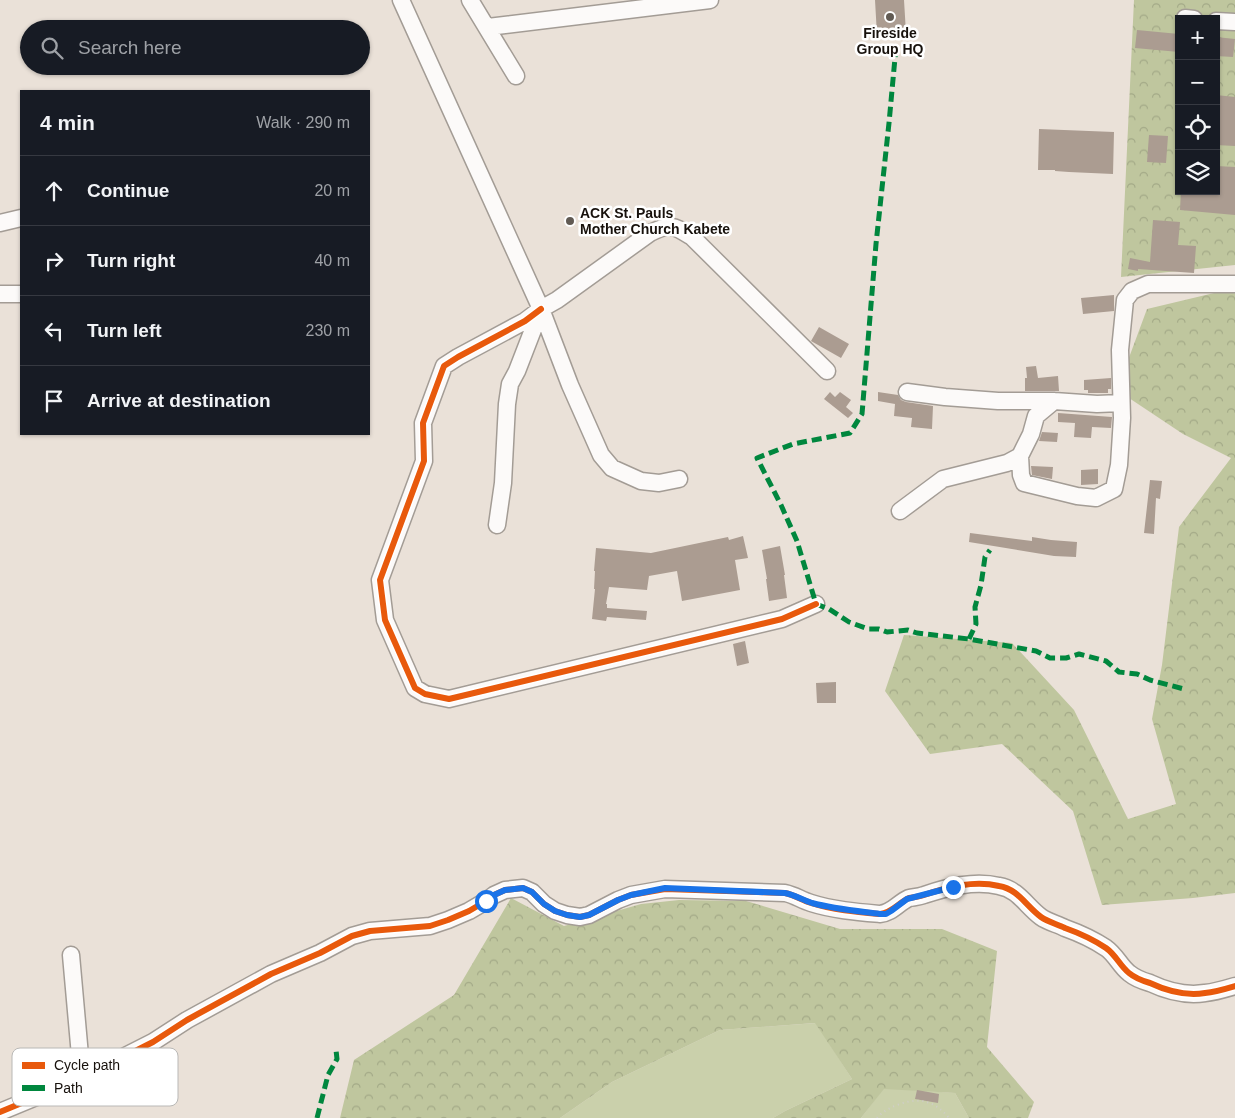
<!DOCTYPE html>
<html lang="en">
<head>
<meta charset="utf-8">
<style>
	:root { --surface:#171b24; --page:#20242c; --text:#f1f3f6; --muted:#9ea1a6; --line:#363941 }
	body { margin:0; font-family:Helvetica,sans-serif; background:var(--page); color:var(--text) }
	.controls { position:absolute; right:15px; top:15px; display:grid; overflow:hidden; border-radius:0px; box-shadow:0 1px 4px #0004 }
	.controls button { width:45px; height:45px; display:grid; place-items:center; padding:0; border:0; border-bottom:1px solid var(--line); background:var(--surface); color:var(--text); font:25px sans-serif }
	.stop { position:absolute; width:15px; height:15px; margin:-11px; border:4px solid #1a73e8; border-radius:50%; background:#fff }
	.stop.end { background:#1a73e8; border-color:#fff; box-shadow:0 1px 5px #0008 }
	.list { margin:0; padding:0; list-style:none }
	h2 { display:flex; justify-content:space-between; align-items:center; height:65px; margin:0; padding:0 20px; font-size:21px }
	h2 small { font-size:16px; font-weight:400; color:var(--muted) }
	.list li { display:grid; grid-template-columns:32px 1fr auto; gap:15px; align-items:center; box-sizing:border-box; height:70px; padding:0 20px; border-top:1px solid var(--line) }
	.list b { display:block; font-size:19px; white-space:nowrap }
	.list em { font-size:16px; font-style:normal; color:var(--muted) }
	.icon { flex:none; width:28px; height:28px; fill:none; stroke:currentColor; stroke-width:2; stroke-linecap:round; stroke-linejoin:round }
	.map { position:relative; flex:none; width:1235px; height:1118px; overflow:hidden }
	.search { position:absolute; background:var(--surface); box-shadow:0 1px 4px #0004; left:20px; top:20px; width:350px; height:55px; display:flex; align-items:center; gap:12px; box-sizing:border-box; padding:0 18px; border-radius:28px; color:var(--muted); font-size:19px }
	.panel { position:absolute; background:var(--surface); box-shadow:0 1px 4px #0004; left:20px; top:90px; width:350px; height:345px; border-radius:0px }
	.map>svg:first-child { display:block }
	.grass { fill:#cad0ab }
	.forest { fill:url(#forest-crowns); fill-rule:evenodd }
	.building { fill:#ab9c91 }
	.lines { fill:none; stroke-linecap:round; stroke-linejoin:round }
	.minor-casing { stroke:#a39c95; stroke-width:19 }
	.path { stroke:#cfcdca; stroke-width:2; stroke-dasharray:1 4; stroke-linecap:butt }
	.minor { stroke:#fcfaf9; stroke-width:16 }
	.quiet { stroke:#00873e; stroke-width:5; stroke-dasharray:10 5; stroke-linecap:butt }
	.cycleway-casing { stroke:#fff; stroke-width:9 }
	.cycleway { stroke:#e8590c; stroke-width:6 }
	.route { stroke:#1a73e8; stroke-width:6 }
	.poi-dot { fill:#615a53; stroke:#fff; stroke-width:2 }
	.labels { text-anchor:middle; stroke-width:5; stroke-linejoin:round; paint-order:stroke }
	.poi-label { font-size:14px; font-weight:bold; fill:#17110c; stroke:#fff }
	.key { fill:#fff; stroke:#b9b8b6; stroke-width:1 }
	.key-label { font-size:14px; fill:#17110c }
</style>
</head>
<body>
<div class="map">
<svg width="1235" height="1118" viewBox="0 0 1235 1118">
	<defs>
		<pattern id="forest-crowns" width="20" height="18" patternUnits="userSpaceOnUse" patternTransform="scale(1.25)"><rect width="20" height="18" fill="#bfc69e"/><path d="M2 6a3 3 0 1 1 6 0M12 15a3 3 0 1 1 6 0" fill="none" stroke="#a3a987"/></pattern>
	</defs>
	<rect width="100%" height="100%" fill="#eae1d8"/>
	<path class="grass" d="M816 1023 852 1079 785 1111 773 1118H560L612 1082 720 1030Z
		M884 1088 955 1093 969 1118H861Z"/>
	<path class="forest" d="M1134 0H1235V265L1121 277ZM1179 19H1216V191H1179Z
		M1235 288V893L1193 898 1102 905 1073 811 1002 744 930 754 885 691 904 635 1012 643 1074 710 1128 819 1176 804 1152 719 1162 665 1179 527 1231 458 1183 434 1117 390 1147 309Z
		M511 898 564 926 641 904 679 900 746 901 840 929H942L997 951 987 1047 1034 1102 1028 1118H969L955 1093 884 1089 861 1118H773L785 1111 852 1079 815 1023 720 1030 612 1082 560 1118H340L354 1060 454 995Z"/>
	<path class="building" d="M875 0H904L906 33 877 35Z
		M1137 30 1179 34V52L1135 48Z
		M1216 37 1235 39 1233 57 1216 56Z
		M1216 95 1235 97V146L1216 145Z
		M1039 129 1114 132 1113 174 1069 172 1055 171V170H1038Z
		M1149 135 1168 136 1166 163 1147 162Z
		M1216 166 1235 167V215L1180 210 1181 191H1216Z
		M1153 220 1180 222 1178 245 1196 246 1194 273 1138 269V271L1128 269 1130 258 1150 262Z
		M1114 295V311L1083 314 1081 298Z
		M819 327 849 344 841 358 811 341Z
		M1036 366 1038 378 1058 376 1059 391H1025V378H1027L1026 367Z
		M1111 378V389H1108V393H1088V390H1084V380Z
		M830 392 835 397 840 392 851 400 846 407 853 413 848 418 824 399Z
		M878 392 898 395 901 400 906 402 933 406 932 429 911 427 912 418 894 416 895 404 878 401Z
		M1058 413 1112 417 1111 428 1092 427 1091 438 1074 437 1075 423 1058 422Z
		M1042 432 1058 433 1057 442 1039 441Z
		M1031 466 1053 467 1052 479 1032 475Z
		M1098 469V484L1081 485V470Z
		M1150 480 1162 481 1160 499 1156 498 1154 534 1144 533Z
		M970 533 1032 541V537L1051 540 1077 542 1076 557 1054 556 969 542Z
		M743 536 748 558 735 560 740 590 682 601 677 571 649 576 647 590 609 587 606 604H607V608L647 611 646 620 607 617 606 621 592 619 595 589H594L595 571H594L596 548 651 553 728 537 729 540Z
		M780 546 785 575H784L787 598 769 601 766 579H767L762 550Z
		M745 641 749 663 737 666 733 644Z
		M836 682V703H817L816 683Z
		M917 1090 939 1094 938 1103 915 1099Z"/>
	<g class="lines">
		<g class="minor-casing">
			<path id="minor" d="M401 0 541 309 570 385 601 455 612 468 641 481 659 483 679 479
				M470 0 516 76
				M1185 18 1194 19
				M1216 21 1235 22
				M488 27 710 0
				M0 223 21 218
				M0 294H21
				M541 309 525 321 458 357 444 366 423 423 424 461 380 580 385 620 415 688 425 694 449 699 782 619 816 604
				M907 392 945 397 998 401H1054L1097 404 1121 403
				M1020 456 1021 475 1024 483 1077 496 1096 498 1114 489 1119 465 1122 418 1120 350 1125 300 1132 291 1148 284H1235
				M900 511 943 479 1007 463 1020 456 1031 434 1036 416 1054 401
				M497 525 503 483 507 404 510 384 517 371 541 309 557 300 650 233C671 223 673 225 692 237L827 371
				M71 955 82 1078
				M0 1112 82 1078 153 1042 187 1020 271 974 320 953 352 936 370 931 430 926 448 920 469 911 486 901 494 895 505 890 523 888 532 892 544 904 555 911 567 915 580 917 589 915 618 900 631 895 665 889 785 893C795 895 801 900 811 903 833 910 857 912 880 914 892 913 898 903 909 898 914 897 919 897 924 895 948 887 974 880 999 886 1018 889 1026 906 1041 917 1048 922 1057 924 1065 928 1079 933 1094 940 1106 948 1116 955 1120 966 1129 973 1135 978 1143 981 1150 983 1167 991 1186 996 1205 993 1215 992 1225 989 1235 986"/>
		</g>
		<path class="path" d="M877 1118C883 1111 891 1107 900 1104 920 1097 935 1101 949 1118"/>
		<use href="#minor" class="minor"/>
		<path class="quiet" d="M896 47 889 123 876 244 862 414 850 433 793 444 757 458 781 505 797 541 816 604 829 609 849 622 868 629H879L887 632 908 630 917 633 969 639 1036 651 1050 658H1066L1079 654 1106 661 1119 672 1137 674 1150 680 1184 689
			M969 639 976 624 975 607 981 585 985 557 990 550
			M317 1118 328 1075 337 1059 336 1050"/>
		<g class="cycleway-casing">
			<path id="cycleway" d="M541 309 525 321 458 357 444 366 423 423 424 461 380 580 385 620 415 688 425 694 449 699 782 619 816 604
				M0 1112 82 1078 153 1042 187 1020 271 974 320 953 352 936 370 931 430 926 448 920 469 911 486 901 494 895 505 890 523 888 532 892 544 904 555 911 567 915 580 917 589 915 618 900 631 895 665 889 785 893C795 895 801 900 811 903 833 910 857 912 880 914 892 913 898 903 909 898 914 897 919 897 924 895 948 887 974 880 999 886 1018 889 1026 906 1041 917 1048 922 1057 924 1065 928 1079 933 1094 940 1106 948 1116 955 1120 966 1129 973 1135 978 1143 981 1150 983 1167 991 1186 996 1205 993 1215 992 1225 989 1235 986"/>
		</g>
		<use href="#cycleway" class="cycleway"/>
	</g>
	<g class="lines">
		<path class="route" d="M486 901 494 895 505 890 523 888 532 892 544 904 555 911 567 915 580 917 589 915 618 900 631 895 665 888 785 893C795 895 802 900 812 903 834 909 857 911 880 914H886L891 911 907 899 953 887"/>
	</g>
	<g class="poi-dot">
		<circle cx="890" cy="17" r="5"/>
		<circle cx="570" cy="221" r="5"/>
	</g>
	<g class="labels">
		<g class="poi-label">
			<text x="890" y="38">Fireside<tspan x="890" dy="16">Group HQ</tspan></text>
			<text x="580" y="218" text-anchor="start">ACK St. Pauls<tspan x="580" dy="16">Mother Church Kabete</tspan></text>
		</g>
	</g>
	<rect x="12" y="1048" width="166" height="58" rx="8" class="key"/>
	<rect x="22" y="1062" width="23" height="7" fill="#e8590c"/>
	<rect x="22" y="1085" width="23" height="6" fill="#00873e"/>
	<g class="key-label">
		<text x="54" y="1070">Cycle path</text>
		<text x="54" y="1093">Path</text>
	</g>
</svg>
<div class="controls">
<button>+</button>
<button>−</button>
<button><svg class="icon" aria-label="locate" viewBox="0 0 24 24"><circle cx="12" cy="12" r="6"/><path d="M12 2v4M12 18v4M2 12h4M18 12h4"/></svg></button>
<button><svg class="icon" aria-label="layers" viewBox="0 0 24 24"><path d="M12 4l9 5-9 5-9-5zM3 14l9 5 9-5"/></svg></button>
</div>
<div class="stop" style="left:486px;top:901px"></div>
<div class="stop end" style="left:953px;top:887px"></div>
<div class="search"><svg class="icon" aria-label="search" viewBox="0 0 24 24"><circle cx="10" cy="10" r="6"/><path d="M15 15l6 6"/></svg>Search here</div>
<section class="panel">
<h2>4 min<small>Walk · 290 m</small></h2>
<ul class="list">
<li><svg class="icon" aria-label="ahead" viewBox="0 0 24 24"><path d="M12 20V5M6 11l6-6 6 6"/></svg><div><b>Continue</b></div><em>20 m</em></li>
<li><svg class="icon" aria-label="right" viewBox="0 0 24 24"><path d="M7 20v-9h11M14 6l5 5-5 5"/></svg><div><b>Turn right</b></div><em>40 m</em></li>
<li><svg class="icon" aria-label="left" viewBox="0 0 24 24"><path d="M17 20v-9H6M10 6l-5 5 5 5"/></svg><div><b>Turn left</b></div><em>230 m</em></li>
<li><svg class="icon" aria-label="arrive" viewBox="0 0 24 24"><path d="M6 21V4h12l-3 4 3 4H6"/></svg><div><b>Arrive at destination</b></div></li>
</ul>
</section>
</div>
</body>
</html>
